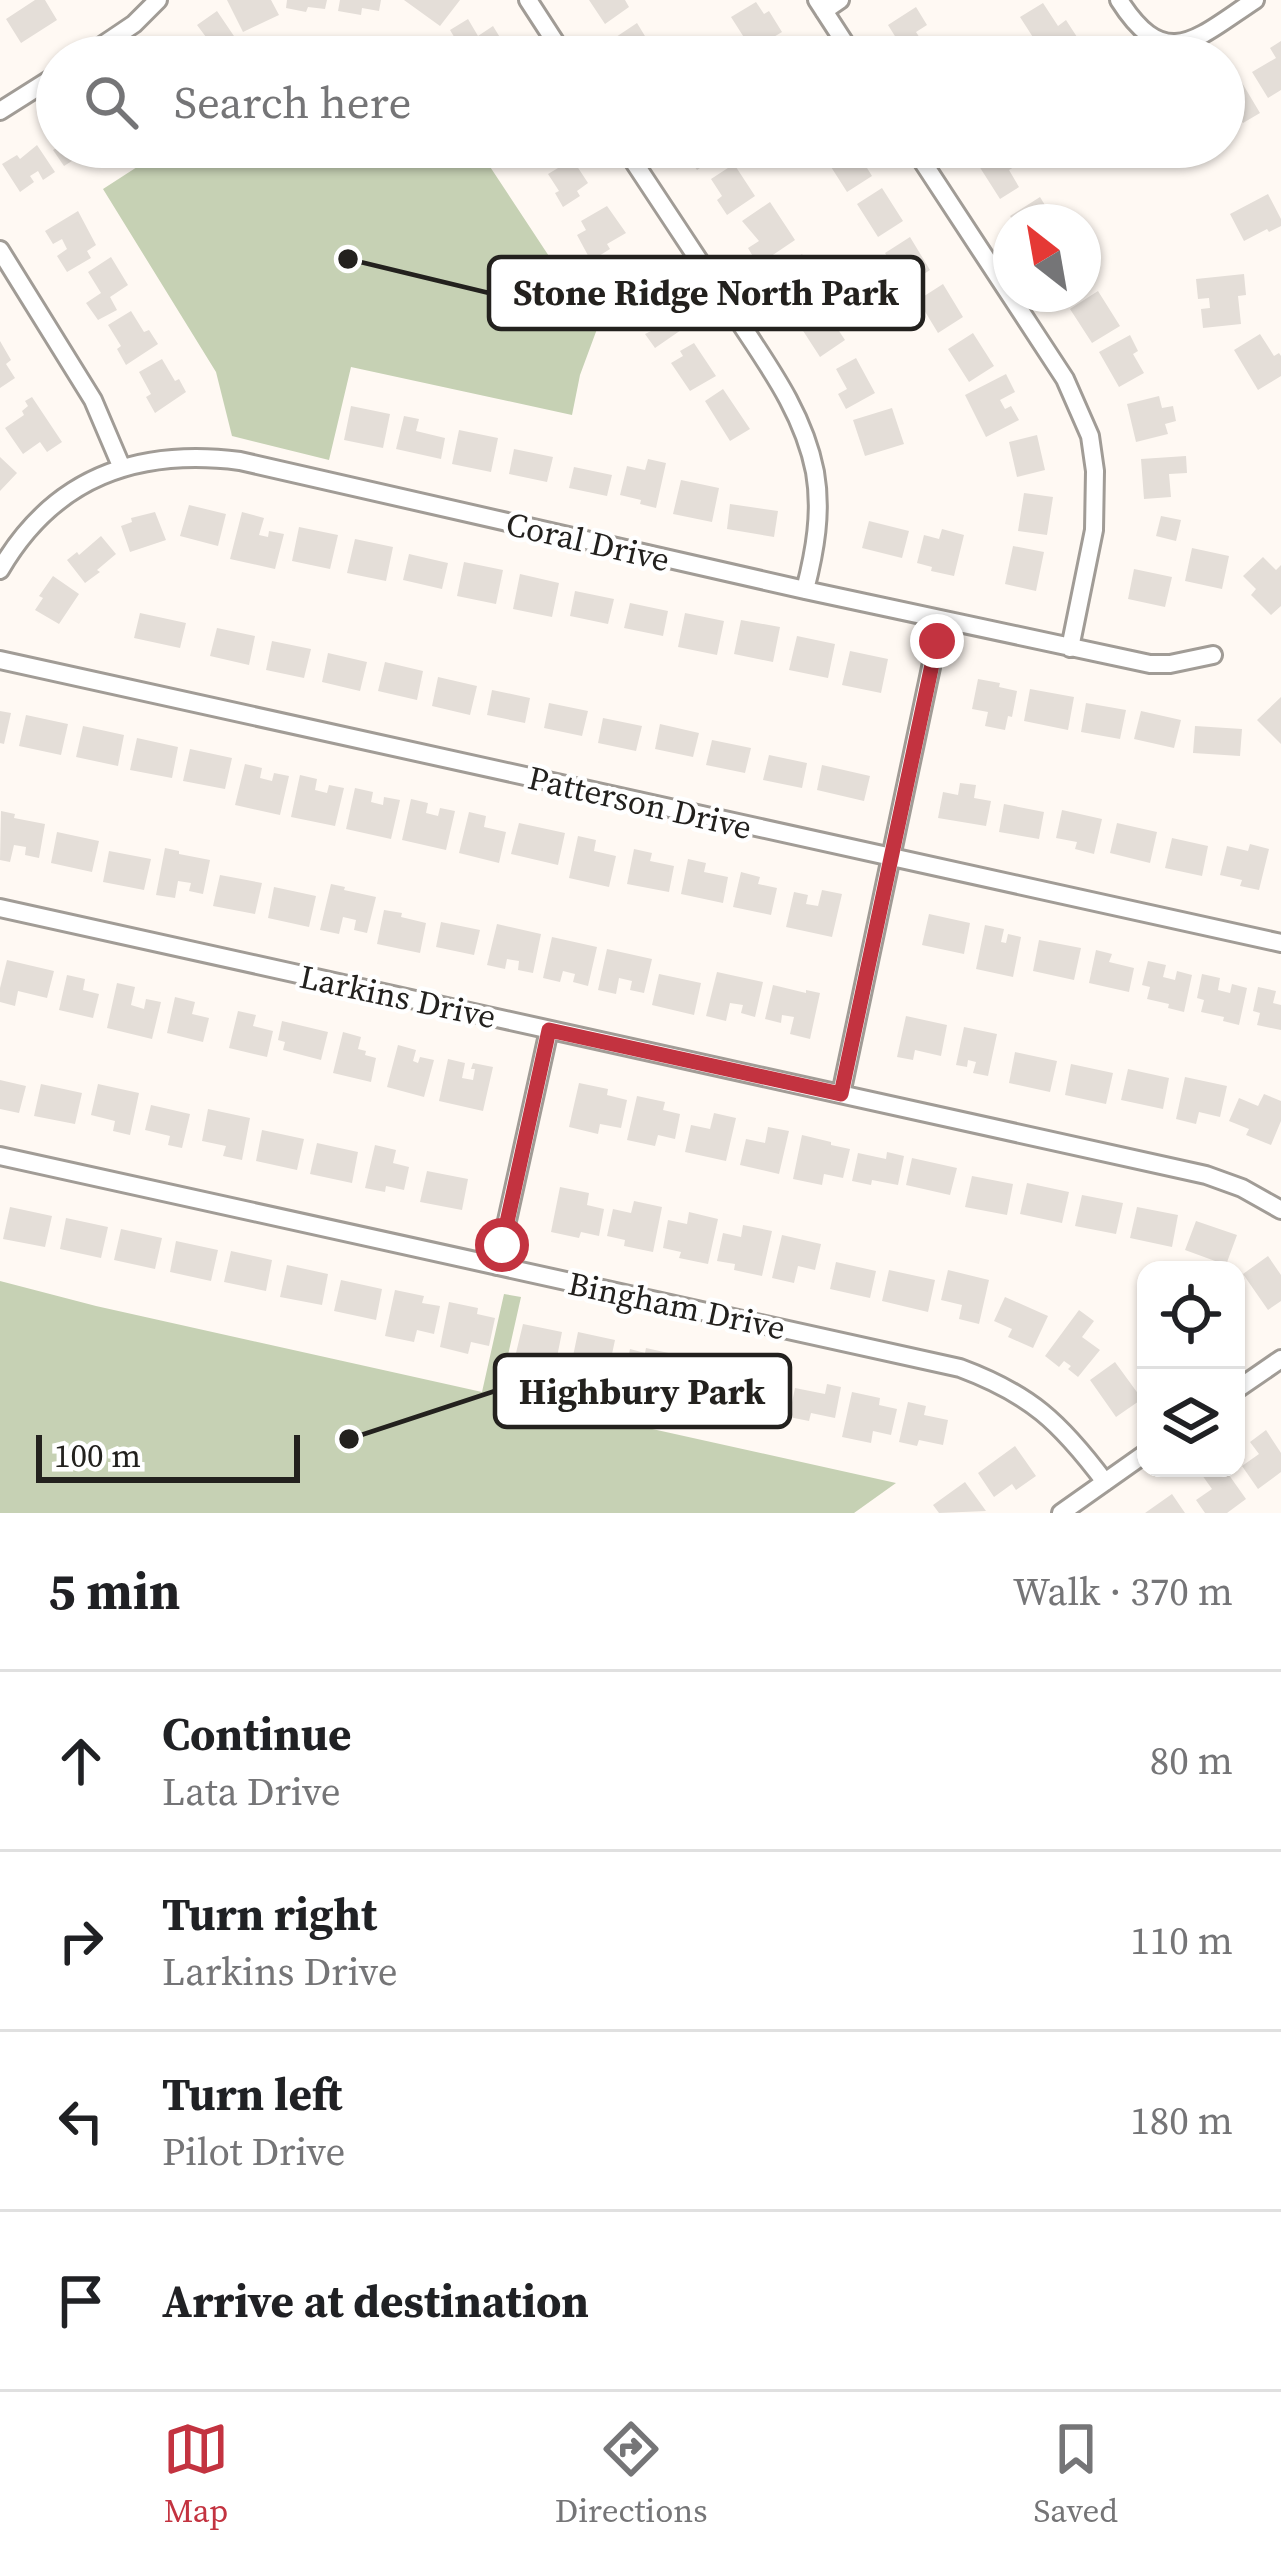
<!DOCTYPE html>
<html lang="en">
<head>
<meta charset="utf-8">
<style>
	:root { --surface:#fff; --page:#f2f2f2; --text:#202124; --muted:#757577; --line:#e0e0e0; --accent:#c33340 }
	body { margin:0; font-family:"Source Serif 4",serif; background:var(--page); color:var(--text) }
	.controls { position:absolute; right:36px; bottom:36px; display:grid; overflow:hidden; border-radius:24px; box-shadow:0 3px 9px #0004 }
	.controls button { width:108px; height:108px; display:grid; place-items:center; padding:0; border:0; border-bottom:3px solid var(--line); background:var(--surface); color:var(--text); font:60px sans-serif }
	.compass { position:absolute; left:993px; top:204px; width:108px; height:108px; border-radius:50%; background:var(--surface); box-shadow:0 3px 9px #0004; rotate:329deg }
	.scale { position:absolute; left:36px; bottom:30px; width:264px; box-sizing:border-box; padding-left:12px; border:6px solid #23211e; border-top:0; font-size:33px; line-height:42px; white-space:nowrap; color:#23211e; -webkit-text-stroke:9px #fff; paint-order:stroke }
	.stop { position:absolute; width:36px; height:36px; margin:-27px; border:9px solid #c33340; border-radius:50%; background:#fff }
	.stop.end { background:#c33340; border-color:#fff; box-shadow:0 3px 12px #0008 }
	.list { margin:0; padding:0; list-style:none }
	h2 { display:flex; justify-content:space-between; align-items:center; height:156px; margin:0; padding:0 48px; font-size:51px }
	h2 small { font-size:39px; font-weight:400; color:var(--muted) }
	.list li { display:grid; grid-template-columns:78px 1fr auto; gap:36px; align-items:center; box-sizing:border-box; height:180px; padding:0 48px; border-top:3px solid var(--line) }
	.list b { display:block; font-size:45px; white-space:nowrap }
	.list p { margin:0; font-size:39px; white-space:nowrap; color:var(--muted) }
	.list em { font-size:39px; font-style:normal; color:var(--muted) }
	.icon { flex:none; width:66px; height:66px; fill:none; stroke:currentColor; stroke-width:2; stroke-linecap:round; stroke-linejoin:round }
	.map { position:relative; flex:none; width:1281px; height:1513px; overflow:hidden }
	.search { position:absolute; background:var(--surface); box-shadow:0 3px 9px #0004; left:36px; right:36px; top:36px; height:132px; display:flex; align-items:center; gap:30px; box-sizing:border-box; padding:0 42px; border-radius:66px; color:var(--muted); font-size:45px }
	.sheet { height:876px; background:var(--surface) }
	nav { display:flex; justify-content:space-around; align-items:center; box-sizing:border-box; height:168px; border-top:3px solid var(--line); background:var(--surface); font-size:33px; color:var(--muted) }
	nav a { display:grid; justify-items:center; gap:6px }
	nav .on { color:var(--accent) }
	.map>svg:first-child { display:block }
	.green { fill:#c6d1b4 }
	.building { fill:#e4ded8 }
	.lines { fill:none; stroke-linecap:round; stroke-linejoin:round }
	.minor-casing { stroke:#a19c96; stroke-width:22 }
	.minor { stroke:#fff; stroke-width:16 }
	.route { stroke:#c33340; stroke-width:15 }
	.labels { text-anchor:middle; stroke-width:9; stroke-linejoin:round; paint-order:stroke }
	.street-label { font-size:33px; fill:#23211e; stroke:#fff }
	.leader { fill:none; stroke:#23211e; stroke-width:4.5 }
	.callout-dot { fill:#23211e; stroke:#fff; stroke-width:4.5 }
	.callout { fill:#fff; stroke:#23211e; stroke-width:4.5 }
	.callout-label { font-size:36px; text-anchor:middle; font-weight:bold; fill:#23211e }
</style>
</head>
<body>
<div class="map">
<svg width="1281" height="1513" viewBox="0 0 1281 1513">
	<rect width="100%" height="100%" fill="#fff9f3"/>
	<path class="green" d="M168 147H477L597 329 580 375 572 415 351 367 329 460 232 436 216 372 103 189Z
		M0 1281 96 1306 482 1392 504 1294 521 1297 499 1395 896 1483 854 1513H0Z"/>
	<path class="building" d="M35 0H45L57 20 21 43 6 19Z
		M227 0H271L279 15 243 32Z
		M287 0H327L325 9 308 7 306 12 286 8Z
		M340 0H381L379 11 362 8 361 15 338 11Z
		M404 0H460L440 26Z
		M589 0H625L629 7 605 24Z
		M756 2 764 14 769 11 782 32 752 50 731 17Z
		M1043 3 1058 26 1066 20 1077 37 1045 56 1020 17Z
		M916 7 927 25 916 32 925 46 908 57 888 25Z
		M217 11 236 39 211 57H195L189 48 206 37 197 25Z
		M468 19 478 36 493 26 507 49 493 57H472L466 47 462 50 450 30Z
		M637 23 648 41 656 36 665 50 655 57H621L610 41Z
		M1281 41V90L1268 98 1252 72 1276 58 1270 48Z
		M1235 71 1260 113 1243 123 1238 116 1224 125V77Z
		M37 145 55 172 43 180 38 171 30 176 34 182 20 192 2 164 17 155 20 159Z
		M58 147H94L64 166 53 150Z
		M519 147H550L528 161Z
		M681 147H718L722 153 697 170Z
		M845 147H854L872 176 847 192 826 159Z
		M1008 147 1019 164 1009 170 1019 187 1000 199 979 166Z
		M569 154 588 183 577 191 580 196 563 207 555 193 559 191 548 174 563 165 560 159Z
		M734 164 755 196 727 215 717 200 722 196 711 179Z
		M882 188 903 221 878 237 857 204Z
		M1268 194 1281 219V226L1269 232 1267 229 1244 241 1230 214Z
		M1040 197 1051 215 1040 222H1014L1010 216Z
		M770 202 795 240 758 265 748 248 759 241 742 221Z
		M607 206 626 233 607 244 610 249 591 261 577 235 586 230 581 221Z
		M78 211 96 245 87 251 91 258 67 272 57 256 67 249 62 239 53 244 45 231Z
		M910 237 930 270 905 286 885 253Z
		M802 254 814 271 806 276 815 289 786 308 777 295 781 292 770 275Z
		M631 255 641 270 647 267 657 282 628 299 609 269Z
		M111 257 128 285 110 297 117 310 98 320 86 303 101 293 88 272Z
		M1244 274 1246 295 1238 296 1241 324 1203 328 1201 309 1210 308 1209 298 1198 299 1196 279Z
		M943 284 963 317 938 333 918 300Z
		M1098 291 1120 326 1092 343 1070 309Z
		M663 296 684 328 655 348 645 334 651 331 638 311Z
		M823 307 845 340 820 357 798 323Z
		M131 311 144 332 149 330 158 344 126 365 117 349 121 346 108 325Z
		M973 333 994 366 969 382 948 349Z
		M1260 334 1274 356 1279 353 1281 356V376L1258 390 1234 350Z
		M1130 335 1138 351 1133 354 1144 373 1119 387 1099 352Z
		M0 341 11 360 6 364 15 378 0 388Z
		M694 343 716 376 690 391 671 363 683 356 680 351Z
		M856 358 875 393 846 409 838 394 847 389 836 369Z
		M162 359 175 381 179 379 186 392 155 413 146 397 151 394 139 372Z
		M1006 374 1015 392 1000 400 1005 409 1011 406 1019 420 986 437 965 395Z
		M723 389 750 429 730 441 705 401Z
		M1159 396 1162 408 1173 406 1176 421 1165 424 1168 434 1136 442 1127 404Z
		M32 397 62 442 47 452 40 442 23 454 5 428 24 415 22 411 28 406 25 401Z
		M351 406 390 414 383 448 344 440Z
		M892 408 904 444 865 456 853 420Z
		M404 416 419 419 416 431 445 438 441 459 396 449Z
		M459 430 498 438 491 472 452 464Z
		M1037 435 1045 470 1017 477 1009 442Z
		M514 449 553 457 547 482 509 474Z
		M1186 456 1187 473 1169 474 1171 497 1144 499 1141 459Z
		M0 457 17 473 0 491Z
		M648 459 666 463 656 508 640 504 641 500 620 495 627 466 645 470Z
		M574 467 612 475 607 496 569 488Z
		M681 480 719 488 712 522 673 514Z
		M1024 493 1053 497 1047 535 1018 531Z
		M730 504 778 511 774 537 727 529Z
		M189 505 226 514 218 546 180 536Z
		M155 512 166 540 130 552 121 526 132 522 131 518Z
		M242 512 264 518 259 535 268 537 269 531 284 534 275 569 230 559Z
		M1161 516 1181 520 1176 541 1156 536Z
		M869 521 909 531 902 558 862 548Z
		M299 527 338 535 330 569 292 561Z
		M942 529 964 535 954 576 931 571 932 567 917 563 924 535 939 539Z
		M101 536 116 554 97 570 100 572 85 583 67 560 77 552 79 555Z
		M355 539 393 547 386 581 347 573Z
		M1013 546 1044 552 1036 591 1005 584Z
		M1192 548 1229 556 1222 589 1185 581Z
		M409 554 448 563 442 589 403 580Z
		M1263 557 1276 570 1281 565V606L1271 615 1251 595 1256 589 1243 576Z
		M464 562 503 570 496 604 457 596Z
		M1134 569 1172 577 1165 607 1128 599Z
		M520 574 559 583 552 617 513 609Z
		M53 576 79 594 59 624 35 610 43 598 39 596Z
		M575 591 614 599 608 624 570 616Z
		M630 603 668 611 663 636 624 628Z
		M140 613 186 623 180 648 134 638Z
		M685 613 724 621 717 655 678 647Z
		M741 620 780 627 773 662 734 654Z
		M217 628 255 636 249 665 210 656Z
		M797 636 835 644 828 678 789 670Z
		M272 641 311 649 304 678 266 670Z
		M850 651 888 659 881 693 842 685Z
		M328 653 367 662 360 691 322 682Z
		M385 662 423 671 417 700 378 691Z
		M438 677 477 686 470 715 432 706Z
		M978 679 1000 683 999 687 1017 691 1012 717 1008 716 1005 730 985 726 988 712 972 709Z
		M1030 689 1074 697 1068 730 1024 721Z
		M492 690 530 698 525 723 487 715Z
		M1281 697V744L1257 720Z
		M549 703 588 711 582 736 544 728Z
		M1086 703 1126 710 1120 739 1081 732Z
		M0 711 11 713 4 744 0 743Z
		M1141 711 1181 720 1174 748 1134 739Z
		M26 715 68 724 61 755 19 746Z
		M603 718 642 726 636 751 598 743Z
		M660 724 699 733 693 757 655 749Z
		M83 726 124 735 118 766 76 757Z
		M1195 726 1242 729 1240 756 1193 753Z
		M137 738 178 747 172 778 130 770Z
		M712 740 751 748 745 773 706 765Z
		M190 749 232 758 225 789 183 781Z
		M769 755 807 763 802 788 763 780Z
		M245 764 262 768 260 778 272 781 274 773 289 776 280 815 235 805Z
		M822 765 870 776 864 801 817 790Z
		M300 775 317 779 315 790 327 793 329 785 344 788 335 826 291 817Z
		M960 783 976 785 974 798 991 801 986 826 938 818 943 792 958 795Z
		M355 788 373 792 371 802 383 805 384 797 400 800 391 839 346 829Z
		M411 799 428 803 426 813 438 816 440 808 455 811 446 850 402 840Z
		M1004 804 1044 812 1039 839 999 832Z
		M1062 810 1102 819 1094 854 1075 849 1077 842 1056 838Z
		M1 811 15 814 14 818 45 824 39 858 25 855 26 847 14 845 10 862 0 860Z
		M469 812 486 816 484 827 506 832 499 863 459 853Z
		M519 823 565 833 558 865 511 854Z
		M1117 823 1157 832 1150 863 1110 853Z
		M57 832 99 841 92 872 51 863Z
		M578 836 596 840 594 851 616 856 609 887 569 878Z
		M1172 838 1208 846 1202 876 1165 868Z
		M1250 844 1269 849 1259 890 1240 886 1242 880 1220 875 1227 846 1248 851Z
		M165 848 179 851V854L210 860 203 894 189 891 191 883 178 881 175 898 156 895Z
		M634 849 652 853 650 861 674 866 669 892 627 884Z
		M109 851 151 859 144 890 103 882Z
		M688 859 706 863 704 872 728 877 723 903 681 894Z
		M741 872 760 877 758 884 777 888 771 915 733 907Z
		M220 875 262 883 255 914 213 906Z
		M331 884 345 887 344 890 376 897 367 933 354 930 356 920 343 917 339 934 320 930Z
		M274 887 316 896 309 927 268 918Z
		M822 890 842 894 832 937 786 927 794 892 808 895 806 904 818 906Z
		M384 910 402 913 401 917 426 923 420 953 377 944Z
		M929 914 970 923 964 954 922 945Z
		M441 922 480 930 474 955 436 947Z
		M497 924 541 934 533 973 518 970 519 961 507 959 505 969 487 965Z
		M985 925 1004 929 1001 942 1006 943 1008 934 1021 937 1013 977 976 969Z
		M552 937 597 947 588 986 573 982 575 974 563 971 560 982 543 978Z
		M1039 940 1081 948 1074 980 1033 971Z
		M607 949 652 959 644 993 630 990 632 981 619 978 616 994 598 990Z
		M1096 950 1112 954 1109 962 1134 968 1129 992 1089 983Z
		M7 960 54 971 47 998 18 991 15 1006 0 1002V988Z
		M1148 961 1166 965 1163 977 1175 980 1177 971 1192 975 1184 1012 1168 1008 1169 1004 1147 999 1150 987 1142 985Z
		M717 972 763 982 755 1017 741 1013 743 1005 730 1003 726 1021 706 1016Z
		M659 974 701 983 694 1015 652 1005Z
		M1202 974 1220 978 1218 990 1230 993 1232 984 1247 988 1239 1025 1223 1021 1224 1017 1201 1012 1204 1000 1197 998Z
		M67 975 85 979 83 990 99 994 93 1018 59 1010Z
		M117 983 135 987 131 1005 144 1009 146 999 161 1002 152 1039 107 1028Z
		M773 985 806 993V990L820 993 810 1039 790 1034 794 1017 782 1015 781 1023 765 1019Z
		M1258 987 1276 991 1273 1003 1281 1005V1030L1257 1025 1260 1013 1253 1011Z
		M175 997 195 1002 192 1014 209 1018 203 1042 167 1033Z
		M238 1011 256 1015 253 1026 273 1031 267 1057 229 1048Z
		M906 1016 947 1025 941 1056 915 1050 913 1060 897 1057Z
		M282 1021 328 1032 321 1060 283 1050 285 1042 278 1040Z
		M964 1027 997 1034 988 1076 973 1073 976 1062 968 1060 967 1067 956 1065Z
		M343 1032 361 1037 358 1049 366 1051 365 1055 376 1058 371 1082 333 1073Z
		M398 1045 416 1050 413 1061 418 1063 420 1057 434 1060 424 1097 387 1087Z
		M1015 1052 1057 1061 1050 1092 1009 1083Z
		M448 1059 465 1063 462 1078 473 1080 475 1069H471L473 1063 493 1067 483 1111 439 1101Z
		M1071 1064 1113 1073 1106 1104 1065 1095Z
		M1128 1069 1169 1078 1163 1109 1121 1100Z
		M1185 1077 1227 1086 1220 1117 1199 1112 1196 1124 1176 1119Z
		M0 1080 26 1086 19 1113 0 1109Z
		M579 1083 608 1089 607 1095 627 1100 621 1128 600 1124 598 1134 569 1127Z
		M41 1084 82 1093 75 1124 34 1116Z
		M98 1084 139 1093 130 1135 113 1131 115 1121 91 1115Z
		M1264 1094 1281 1101V1121L1271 1145 1246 1135 1249 1129 1229 1121 1239 1098 1258 1106Z
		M637 1096 665 1102 663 1110 680 1114 675 1139 658 1135 655 1146 627 1140Z
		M151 1105 190 1114 182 1148 168 1145 170 1136 145 1130Z
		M208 1109 250 1118 242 1160 223 1156 226 1146 202 1141Z
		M714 1113 736 1118 726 1161 685 1152 691 1125 710 1129Z
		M768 1127 789 1131 779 1174 740 1165 746 1139 765 1143Z
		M262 1130 304 1139 297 1170 256 1161Z
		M802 1135 831 1142V1145L850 1149 843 1178 824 1174 822 1185 793 1179Z
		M317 1143 358 1152 352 1183 310 1174Z
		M375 1145 396 1150 393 1163 409 1167 404 1190 386 1186 385 1192 365 1188Z
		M887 1152 904 1156 898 1185 872 1180 871 1185 852 1181 858 1153 886 1159Z
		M912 1158 957 1168 950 1195 906 1185Z
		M427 1171 468 1179 462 1210 420 1202Z
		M972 1176 1013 1184 1007 1215 965 1207Z
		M1027 1183 1069 1192 1062 1223 1020 1214Z
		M560 1187 589 1193 587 1205 604 1209 599 1236 581 1232 579 1238 551 1232Z
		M1082 1195 1123 1203 1116 1234 1075 1226Z
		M634 1201 662 1207 653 1252 624 1246 625 1240 607 1236 613 1209 631 1213Z
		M10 1207 52 1216 45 1247 3 1239Z
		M1137 1207 1178 1215 1172 1247 1130 1238Z
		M689 1212 718 1219 708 1264 679 1258 681 1252 663 1248 668 1220 687 1224Z
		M66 1218 108 1227 101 1258 60 1249Z
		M1196 1221 1237 1235 1226 1265 1185 1250Z
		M743 1225 772 1231 762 1276 734 1270 735 1264 717 1261 723 1233 741 1237Z
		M121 1229 162 1238 155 1269 114 1260Z
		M782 1235 821 1244 815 1270 798 1266 794 1283 772 1278Z
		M176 1241 218 1250 211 1281 170 1272Z
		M231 1251 272 1260 266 1291 224 1282Z
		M1268 1256 1281 1275V1301L1268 1310 1243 1274Z
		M836 1262 876 1271 870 1298 830 1289Z
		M287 1265 328 1274 322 1305 280 1297Z
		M889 1270 935 1280 928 1312 882 1301Z
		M948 1270 989 1280 979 1324 959 1319 962 1305 941 1300Z
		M341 1280 382 1289 376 1320 334 1311Z
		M395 1290 424 1296 422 1303 440 1306 434 1334 417 1330 414 1342 385 1336Z
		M1005 1297 1048 1316 1033 1348 1008 1337 1012 1329 994 1321Z
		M449 1302 478 1308 477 1314 495 1318 489 1346 471 1342 468 1354 440 1347Z
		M1079 1310 1094 1321 1082 1337 1100 1350 1078 1377 1068 1369 1071 1366 1064 1361 1059 1367 1045 1356Z
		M523 1324 562 1332 556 1362 516 1353Z
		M578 1332 615 1340 609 1368 572 1361Z
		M646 1348 673 1354 664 1393 623 1384 630 1349 645 1353Z
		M1115 1362 1142 1399 1116 1417 1090 1380Z
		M827 1384 841 1387 835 1418 811 1413 809 1421 789 1417 795 1388 825 1394Z
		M852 1392 880 1398 879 1405 897 1409 891 1435 873 1431 871 1443 842 1437Z
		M908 1402 926 1406 924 1415 948 1420 943 1445 919 1440 917 1446 899 1442Z
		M1266 1430 1281 1453V1472L1258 1489 1242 1466 1259 1454 1250 1442Z
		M1015 1446 1036 1476 1016 1490 1012 1484 994 1497 978 1473Z
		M1211 1468H1224L1246 1499 1227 1513H1205L1196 1500 1212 1489 1202 1475Z
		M965 1482 986 1511 939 1513 933 1505Z
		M1172 1494 1185 1513H1145Z"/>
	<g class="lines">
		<g class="minor-casing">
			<path id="minor" d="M528 0 565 57
				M817 0 854 57
				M1119 0C1166 74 1197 38 1255 0
				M824 11 840 0
				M85 57 134 24 158 0
				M0 111 57 75
				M624 147C660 201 695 255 731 309 764 360 803 410 815 472 822 512 815 551 805 590
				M913 147 1065 379 1090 436 1095 471 1094 530 1070 648
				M0 250 93 400 122 468
				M0 570C54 477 137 448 240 461L805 590 1150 664H1170L1213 655
				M0 660 1281 943
				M0 908 1206 1175 1242 1188 1281 1210
				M841 1094 941 620
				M0 1156 960 1368C1030 1394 1060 1422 1105 1482
				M497 1266 549 1030
				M1236 1390 1281 1359
				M1061 1513 1146 1453"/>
		</g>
		<use href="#minor" class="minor"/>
	</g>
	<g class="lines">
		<path class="route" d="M502 1245 549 1030 841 1094 937 641"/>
	</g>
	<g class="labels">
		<g class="street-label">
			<text transform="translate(588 541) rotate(13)" y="12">Coral Drive</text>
			<text transform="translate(640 802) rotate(13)" y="12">Patterson Drive</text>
			<text transform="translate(398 996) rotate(12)" y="12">Larkins Drive</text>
			<text transform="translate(677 1305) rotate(12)" y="12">Bingham Drive</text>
		</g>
	</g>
	<path class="leader" d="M348 259L489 293M349 1439L495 1391"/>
	<g class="callout-dot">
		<circle cx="348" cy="259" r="12"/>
		<circle cx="349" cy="1439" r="12"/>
	</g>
	<g class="callout">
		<rect x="489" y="257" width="434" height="72" rx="12"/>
		<rect x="495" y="1355" width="295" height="72" rx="12"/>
	</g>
	<g class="callout-label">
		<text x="706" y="305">Stone Ridge North Park</text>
		<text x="642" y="1404">Highbury Park</text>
	</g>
</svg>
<div class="controls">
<button><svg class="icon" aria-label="locate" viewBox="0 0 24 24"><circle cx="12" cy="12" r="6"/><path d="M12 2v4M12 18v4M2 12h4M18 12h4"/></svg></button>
<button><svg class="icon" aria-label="layers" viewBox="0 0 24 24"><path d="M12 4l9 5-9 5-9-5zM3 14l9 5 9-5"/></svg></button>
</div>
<svg class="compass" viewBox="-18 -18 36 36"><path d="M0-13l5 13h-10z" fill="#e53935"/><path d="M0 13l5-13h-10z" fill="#757577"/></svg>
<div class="scale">100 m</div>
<div class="stop" style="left:502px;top:1245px"></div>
<div class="stop end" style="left:937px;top:641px"></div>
<div class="search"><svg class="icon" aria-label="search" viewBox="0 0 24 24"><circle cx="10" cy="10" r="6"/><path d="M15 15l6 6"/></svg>Search here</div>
</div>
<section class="sheet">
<h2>5 min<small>Walk · 370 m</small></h2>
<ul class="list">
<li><svg class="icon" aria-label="ahead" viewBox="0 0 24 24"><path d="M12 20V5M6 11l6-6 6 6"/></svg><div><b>Continue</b><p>Lata Drive</p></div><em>80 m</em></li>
<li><svg class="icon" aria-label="right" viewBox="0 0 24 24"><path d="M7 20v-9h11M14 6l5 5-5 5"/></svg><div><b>Turn right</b><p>Larkins Drive</p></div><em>110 m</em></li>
<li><svg class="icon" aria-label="left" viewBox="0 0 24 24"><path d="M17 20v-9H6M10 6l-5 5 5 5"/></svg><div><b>Turn left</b><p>Pilot Drive</p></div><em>180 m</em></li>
<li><svg class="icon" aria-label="arrive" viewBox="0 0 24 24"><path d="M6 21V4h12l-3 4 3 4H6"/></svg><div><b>Arrive at destination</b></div></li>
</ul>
</section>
<nav>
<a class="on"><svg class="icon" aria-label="map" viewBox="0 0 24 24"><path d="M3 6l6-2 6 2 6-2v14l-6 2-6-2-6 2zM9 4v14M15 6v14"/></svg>Map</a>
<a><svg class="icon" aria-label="directions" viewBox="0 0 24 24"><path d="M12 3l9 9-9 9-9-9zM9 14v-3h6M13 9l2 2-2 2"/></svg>Directions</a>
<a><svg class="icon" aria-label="saved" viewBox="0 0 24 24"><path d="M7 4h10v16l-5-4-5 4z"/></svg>Saved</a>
</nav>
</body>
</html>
